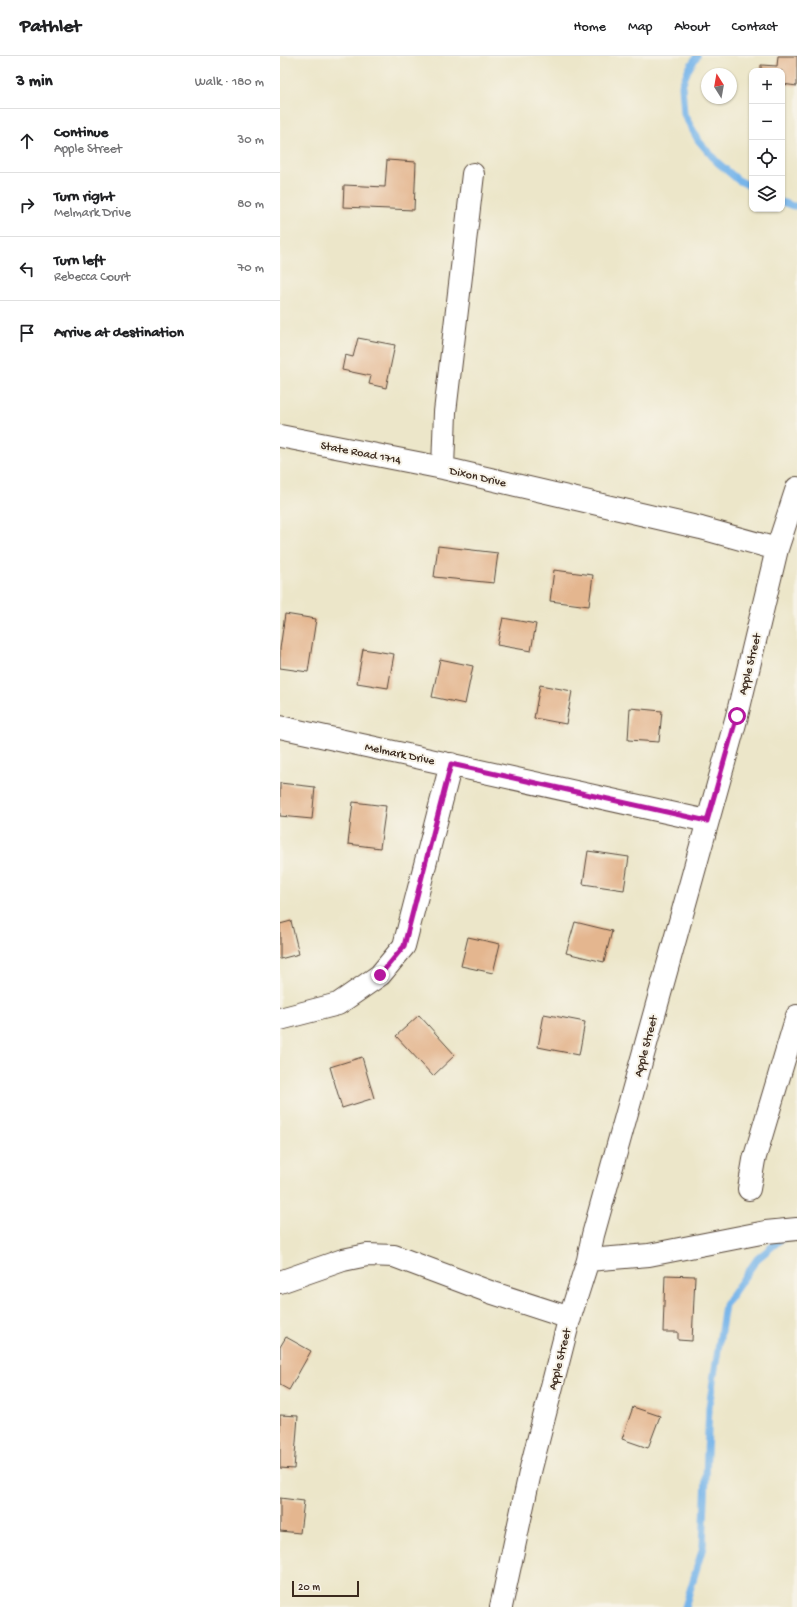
<!DOCTYPE html>
<html lang="en">
<head>
<meta charset="utf-8">
<style>
	:root { --surface:#fff; --page:#f6f6f6; --text:#202124; --muted:#757577; --line:#e0e0e0 }
	body { margin:0; font-family:"Gochi Hand",sans-serif; background:var(--page); color:var(--text) }
	.controls { position:absolute; right:12px; top:12px; display:grid; overflow:hidden; border-radius:8px; box-shadow:0 1px 3px #0004 }
	.controls button { width:36px; height:36px; display:grid; place-items:center; padding:0; border:0; border-bottom:1px solid var(--line); background:var(--surface); color:var(--text); font:20px sans-serif }
	.compass { position:absolute; left:421px; top:12px; width:36px; height:36px; border-radius:50%; background:var(--surface); box-shadow:0 1px 3px #0004; rotate:349deg }
	.scale { position:absolute; left:12px; bottom:10px; width:67px; box-sizing:border-box; padding-left:4px; border:2px solid #3b2a1e; border-top:0; font-size:11px; line-height:14px; white-space:nowrap; color:#3b2a1e; -webkit-text-stroke:3px #f7f3e8; paint-order:stroke }
	.stop { position:absolute; width:12px; height:12px; margin:-9px; border:3px solid #b5179e; border-radius:50%; background:#fff }
	.stop.end { background:#b5179e; border-color:#fff; box-shadow:0 1px 4px #0008 }
	.list { margin:0; padding:0; list-style:none }
	h2 { display:flex; justify-content:space-between; align-items:center; height:52px; margin:0; padding:0 16px; font-size:17px }
	h2 small { font-size:13px; font-weight:400; color:var(--muted) }
	.list li { display:grid; grid-template-columns:26px 1fr auto; gap:12px; align-items:center; box-sizing:border-box; height:64px; padding:0 16px; border-top:1px solid var(--line) }
	.list b { display:block; font-size:15px; white-space:nowrap }
	.list p { margin:0; font-size:13px; white-space:nowrap; color:var(--muted) }
	.list em { font-size:13px; font-style:normal; color:var(--muted) }
	.icon { flex:none; width:22px; height:22px; fill:none; stroke:currentColor; stroke-width:2; stroke-linecap:round; stroke-linejoin:round }
	.map { position:relative; flex:none; width:517px; height:1551px; overflow:hidden }
	header { display:flex; align-items:center; gap:24px; box-sizing:border-box; height:56px; padding:0 20px; background:var(--surface); border-bottom:1px solid var(--line) }
	header strong { font-size:19px }
	nav { display:flex; gap:22px; margin-inline-start:auto; font-size:14px }
	main { display:flex }
	aside { flex:1; background:var(--surface) }
	.map>svg:first-child { display:block }
	.lines { fill:none; stroke-linecap:round; stroke-linejoin:round }
	.stream { stroke:#77b5ea; stroke-width:7 }
	.building { fill:#e4b68f }
	.minor-casing { stroke:#564638; stroke-width:24 }
	.minor { stroke:#fff; stroke-width:22 }
	.route { stroke:#b5179e; stroke-width:5 }
	.labels { text-anchor:middle; stroke-width:4; stroke-linejoin:round; paint-order:stroke }
	.street-label { font-size:12px; fill:#3b2a1e; stroke:#f7f3e8 }
</style>
</head>
<body>
<header>
<strong>Pathlet</strong>
<nav><a>Home</a><a>Map</a><a>About</a><a>Contact</a></nav>
</header>
<main>
<aside>
<h2>3 min<small>Walk · 180 m</small></h2>
<ul class="list">
<li><svg class="icon" aria-label="ahead" viewBox="0 0 24 24"><path d="M12 20V5M6 11l6-6 6 6"/></svg><div><b>Continue</b><p>Apple Street</p></div><em>30 m</em></li>
<li><svg class="icon" aria-label="right" viewBox="0 0 24 24"><path d="M7 20v-9h11M14 6l5 5-5 5"/></svg><div><b>Turn right</b><p>Melmark Drive</p></div><em>80 m</em></li>
<li><svg class="icon" aria-label="left" viewBox="0 0 24 24"><path d="M17 20v-9H6M10 6l-5 5 5 5"/></svg><div><b>Turn left</b><p>Rebecca Court</p></div><em>70 m</em></li>
<li><svg class="icon" aria-label="arrive" viewBox="0 0 24 24"><path d="M6 21V4h12l-3 4 3 4H6"/></svg><div><b>Arrive at destination</b></div></li>
</ul>
</aside>
<div class="map">
<svg width="517" height="1551" viewBox="0 0 517 1551">
	<rect width="100%" height="100%" fill="#f7f3e8"/>
	<filter id="ink" filterUnits="userSpaceOnUse"><feTurbulence type="fractalNoise" baseFrequency=".025" numOctaves="2"/><feDisplacementMap in="SourceGraphic" scale="8" xChannelSelector="R" yChannelSelector="G"/><feConvolveMatrix kernelMatrix="1 2 1 2 8 2 1 2 1" color-interpolation-filters="sRGB"/></filter>
	<filter id="wash" filterUnits="userSpaceOnUse"><feTurbulence type="fractalNoise" baseFrequency=".012" numOctaves="4" result="noise"/><feDisplacementMap in="SourceGraphic" scale="16" xChannelSelector="R" yChannelSelector="G"/><feGaussianBlur stdDeviation="0.9" result="paint"/><feColorMatrix in="noise" values="0 0 0 0 0 0 0 0 0 0 0 0 0 0 0 0 0 1.4 0 .05"/><feComposite in="paint" operator="in"/></filter>
	<g filter="url(#wash)">
		<rect width="100%" height="100%" fill="#ece6c9"/>
		<g class="lines">
			<path class="stream" d="M417 0 408 14 402 29 404 58 418 84 437 106 458 124 472 131
				M502 146 513 150H517
				M405 1551 423 1491 429 1351 445 1249 477 1203 505 1180"/>
		</g>
		<g id="blocks">
			<path class="building" d="M498 0H517V30L502 28V15H481V9L497 10Z
				M107 104 136 106 134 154 63 151 64 129 105 131Z
				M78 282 115 289 106 332 89 328 91 320 62 314 65 299 73 301Z
				M158 490 218 497 214 527 154 521Z
				M274 514 313 519 309 550 270 545Z
				M5 558 36 563 28 616 0 612V593Z
				M223 562 256 568 251 595 217 589Z
				M83 593 114 598 108 632 77 627Z
				M160 603 193 610 185 648 152 641Z
				M260 629 292 635 286 668 254 662Z
				M350 652 382 655 379 686 348 684Z
				M0 727 35 731 32 763 0 760Z
				M73 746 106 750 100 792 68 788Z
				M308 795 349 801 344 834 303 828Z
				M11 865 19 898 0 903V868Z
				M295 866 332 875 324 906 286 897Z
				M188 881 220 888 213 917 181 910Z
				M264 958 305 966 299 999 258 991Z
				M139 959 175 999 153 1020 116 980Z
				M82 1001 94 1042 62 1052 50 1011Z
				M385 1219 415 1220 412 1285 398 1284V1276H383Z
				M6 1281 31 1295 9 1334 0 1329V1291Z
				M353 1351 380 1360 368 1392 342 1383Z
				M0 1359 18 1360 14 1413 0 1412Z
				M0 1442 24 1445 20 1477 0 1475Z"/>
		</g>
	</g>
	<g filter="url(#ink)">
		<use href="#blocks" fill-opacity="0" stroke="#564638" stroke-width="1"/>
		<g class="lines">
			<g class="minor-casing">
				<path id="minor" d="M0 380 163 412 421 472 497 493
					M163 412 165 356 193 118
					M0 671 427 765
					M0 963 58 948 100 919 124 890 171 708
					M469 1133 474 1104 517 960
					M308 1204 369 1199 486 1176 517 1173
					M0 1226 63 1204 87 1199 114 1200 210 1236 290 1262
					M221 1551 251 1412 289 1264 308 1204 313 1179 457 660 497 493 517 432"/>
			</g>
			<use href="#minor" class="minor"/>
		</g>
	</g>
	<g class="lines" filter="url(#ink)">
		<path class="route" d="M100 919 124 890 171 708 427 765 457 660"/>
	</g>
	<g class="labels">
		<g class="street-label">
			<text transform="translate(81 396) rotate(11)" y="4">State Road 1714</text>
			<text transform="translate(198 420) rotate(13)" y="4">Dixon Drive</text>
			<text transform="translate(469 608) rotate(-76)" y="4">Apple Street</text>
			<text transform="translate(120 697) rotate(12)" y="4">Melmark Drive</text>
			<text transform="translate(365 990) rotate(-75)" y="4">Apple Street</text>
			<text transform="translate(279 1303) rotate(-76)" y="4">Apple Street</text>
		</g>
	</g>
</svg>
<div class="controls">
<button>+</button>
<button>−</button>
<button><svg class="icon" aria-label="locate" viewBox="0 0 24 24"><circle cx="12" cy="12" r="6"/><path d="M12 2v4M12 18v4M2 12h4M18 12h4"/></svg></button>
<button><svg class="icon" aria-label="layers" viewBox="0 0 24 24"><path d="M12 4l9 5-9 5-9-5zM3 14l9 5 9-5"/></svg></button>
</div>
<svg class="compass" viewBox="-18 -18 36 36"><path d="M0-13l5 13h-10z" fill="#e53935"/><path d="M0 13l5-13h-10z" fill="#757577"/></svg>
<div class="scale">20 m</div>
<div class="stop" style="left:457px;top:660px"></div>
<div class="stop end" style="left:100px;top:919px"></div>
</div>
</main>
</body>
</html>
